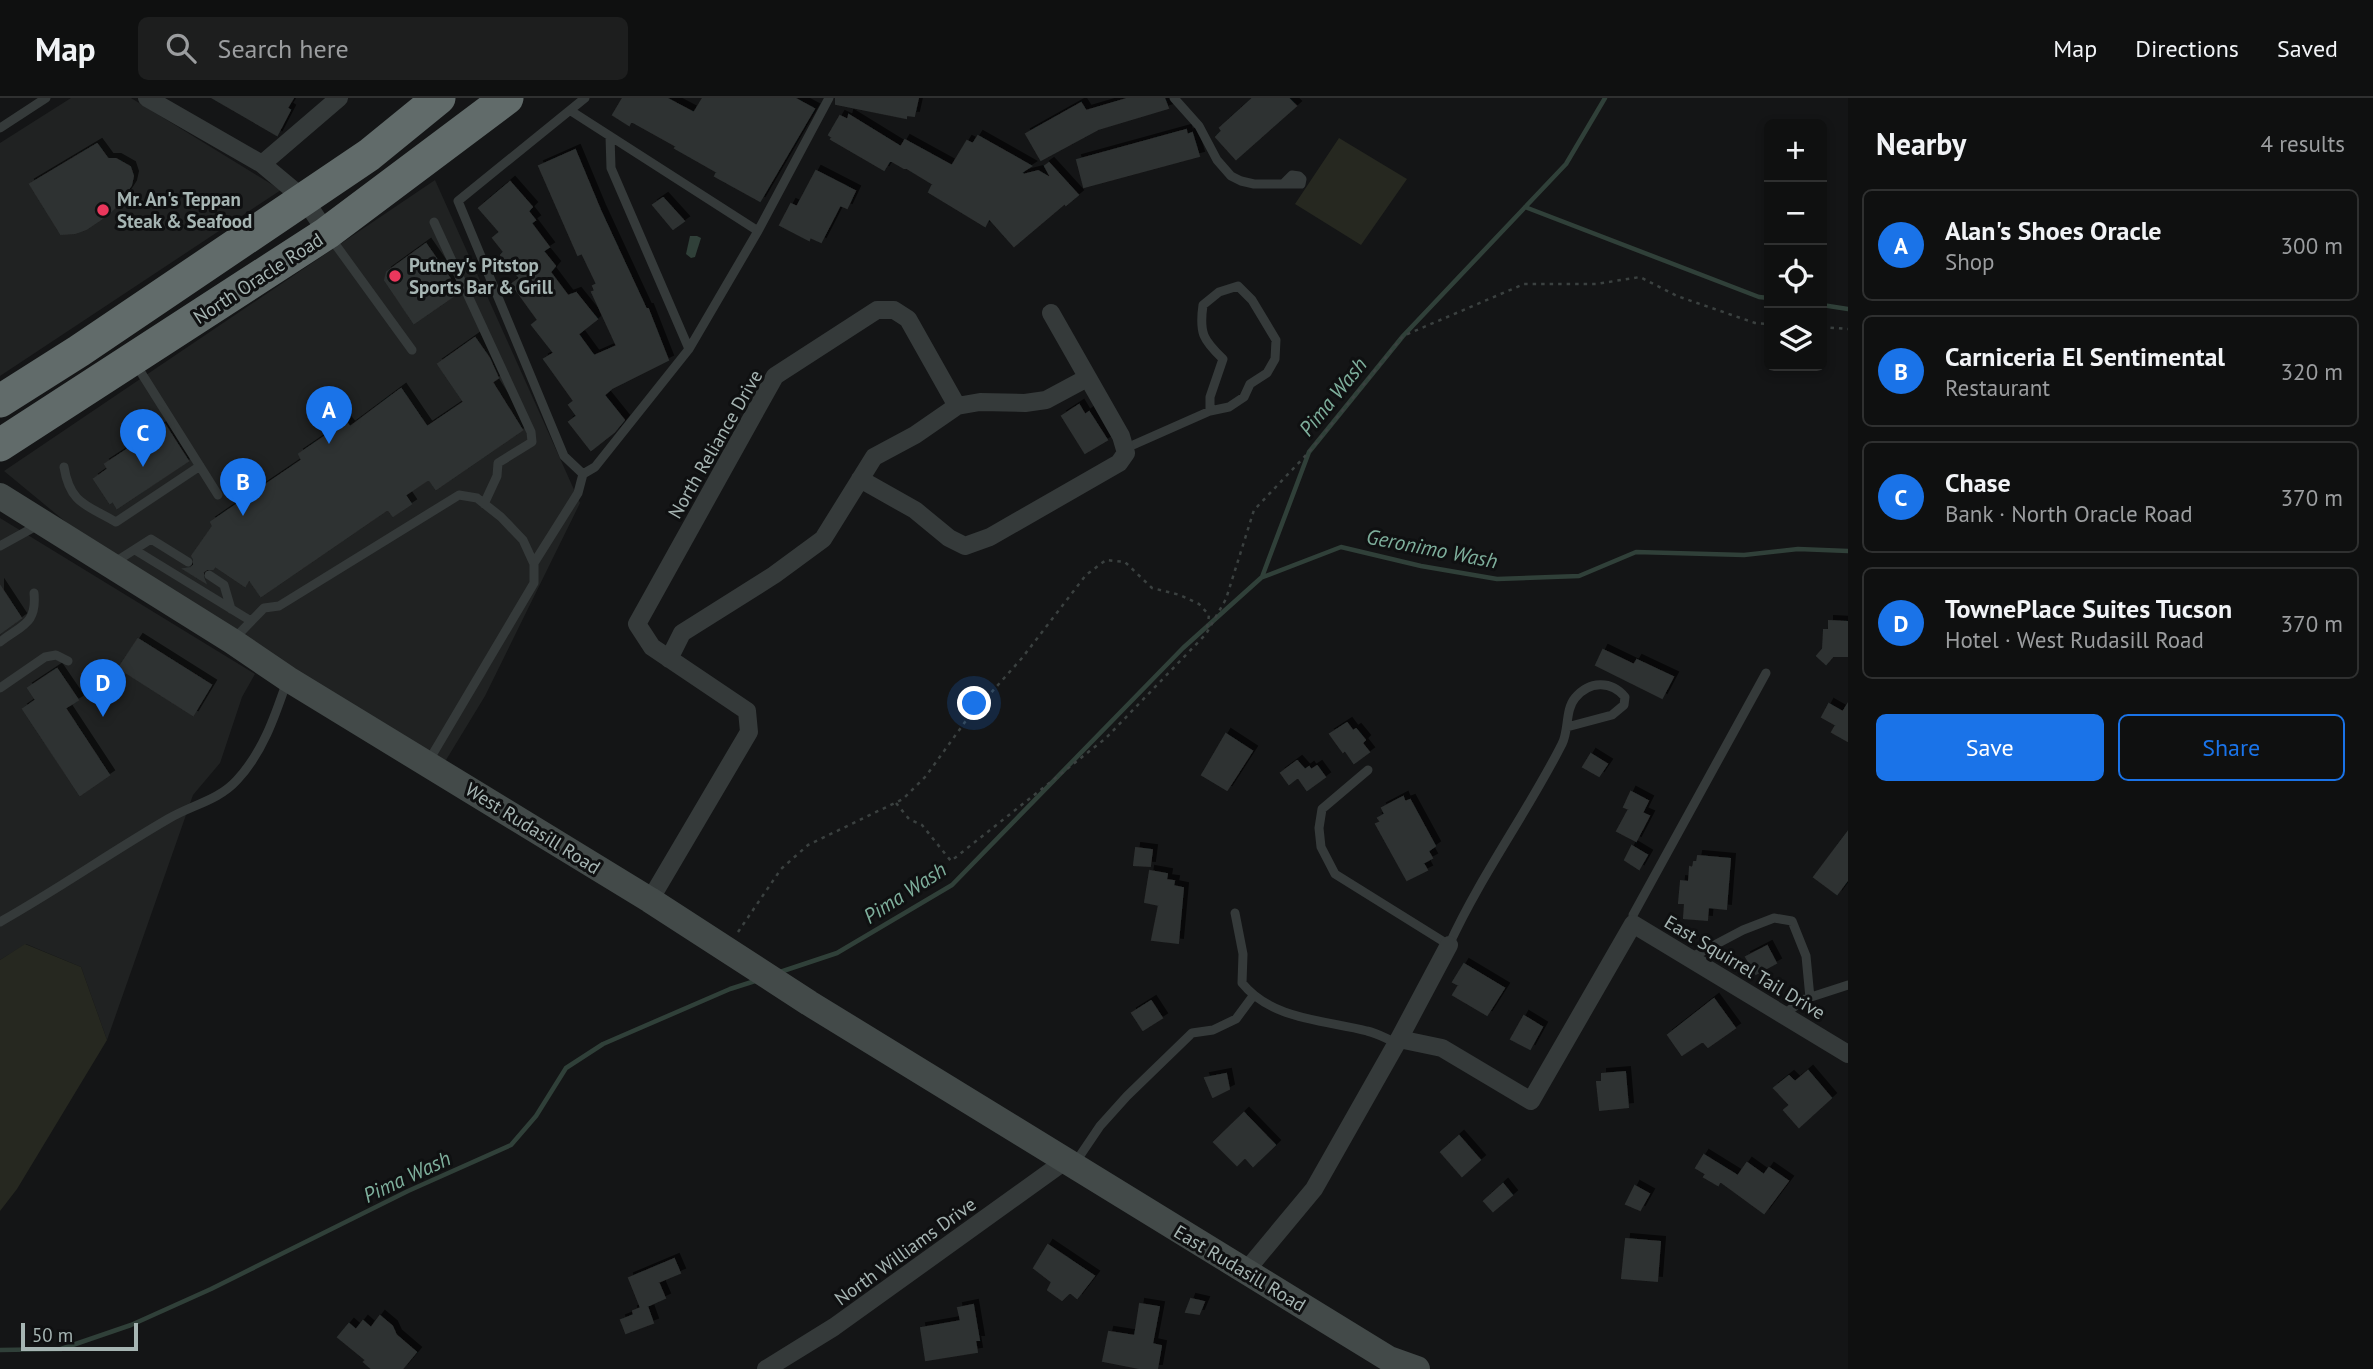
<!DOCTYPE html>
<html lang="en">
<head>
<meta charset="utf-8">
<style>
	:root { --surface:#0f1010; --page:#1d1e1e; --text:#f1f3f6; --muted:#9b9d9f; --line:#2f3030; --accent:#1a73e8 }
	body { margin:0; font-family:"PT Sans",sans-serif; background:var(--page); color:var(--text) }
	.controls { position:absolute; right:21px; top:21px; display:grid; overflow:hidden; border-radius:10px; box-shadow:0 4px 10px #0003 }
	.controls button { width:63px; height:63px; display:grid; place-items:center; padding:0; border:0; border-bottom:2px solid var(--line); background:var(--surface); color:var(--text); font:35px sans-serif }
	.scale { position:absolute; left:21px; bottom:18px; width:117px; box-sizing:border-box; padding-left:7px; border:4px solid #a6b5b3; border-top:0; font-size:19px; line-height:24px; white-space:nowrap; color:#a6b5b3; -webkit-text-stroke:5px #0f1011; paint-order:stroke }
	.you { position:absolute; left:975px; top:606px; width:24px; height:24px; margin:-18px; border:5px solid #fff; border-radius:50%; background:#1a73e8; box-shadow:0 0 0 10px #1a73e833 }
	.badge { display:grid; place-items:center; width:46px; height:46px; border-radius:50%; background:var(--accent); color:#fff; font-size:23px; font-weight:700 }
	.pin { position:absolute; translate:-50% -58px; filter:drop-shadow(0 2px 4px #0008) }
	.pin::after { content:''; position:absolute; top:37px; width:24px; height:21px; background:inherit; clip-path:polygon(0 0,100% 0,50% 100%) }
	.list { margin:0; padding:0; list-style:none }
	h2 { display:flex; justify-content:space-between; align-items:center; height:91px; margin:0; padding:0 28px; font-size:30px }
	h2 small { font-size:23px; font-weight:400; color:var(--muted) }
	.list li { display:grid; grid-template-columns:46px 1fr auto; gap:21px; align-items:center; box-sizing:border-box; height:112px; margin:0 14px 14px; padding:0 14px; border:2px solid var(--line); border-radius:10px }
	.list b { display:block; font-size:26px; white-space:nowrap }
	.list p { margin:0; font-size:23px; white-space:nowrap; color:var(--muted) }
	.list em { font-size:23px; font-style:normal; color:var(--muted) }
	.actions { display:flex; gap:14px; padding:21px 28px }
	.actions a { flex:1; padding:16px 0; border:2px solid var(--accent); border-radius:10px; text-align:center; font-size:24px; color:var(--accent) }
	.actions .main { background:var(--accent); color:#fff }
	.icon { flex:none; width:38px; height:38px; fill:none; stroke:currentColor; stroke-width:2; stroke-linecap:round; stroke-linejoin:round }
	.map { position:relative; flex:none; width:1848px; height:1271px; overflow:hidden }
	header { display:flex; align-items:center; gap:42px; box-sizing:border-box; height:98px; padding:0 35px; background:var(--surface); border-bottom:2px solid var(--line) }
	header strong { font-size:33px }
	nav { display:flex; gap:38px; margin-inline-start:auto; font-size:24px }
	.search { width:490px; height:63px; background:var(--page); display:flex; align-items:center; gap:18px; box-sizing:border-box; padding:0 24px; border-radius:10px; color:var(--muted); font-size:26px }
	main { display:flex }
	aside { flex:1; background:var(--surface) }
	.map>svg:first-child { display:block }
	.built { fill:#202222 }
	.green { fill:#262820 }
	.water { fill:#304039 }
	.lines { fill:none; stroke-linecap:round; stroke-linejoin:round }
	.stream { stroke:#304039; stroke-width:4.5 }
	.building { fill:#2f3132; stroke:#2e3131; stroke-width:2; filter:url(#shadow) }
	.path { stroke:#3b4140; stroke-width:2.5; stroke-dasharray:3.5 5; stroke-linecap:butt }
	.lane { stroke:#353a3a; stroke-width:9 }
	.street { stroke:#353a3a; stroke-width:18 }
	.secondary { stroke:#434a49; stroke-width:26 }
	.highway { stroke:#616b6a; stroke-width:33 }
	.poi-dot { fill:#ea375c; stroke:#0f1011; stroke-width:2.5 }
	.labels { text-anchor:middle; stroke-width:6; stroke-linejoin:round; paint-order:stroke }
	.poi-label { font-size:19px; font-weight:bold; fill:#a6b5b3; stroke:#0f1011; text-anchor:start }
	.street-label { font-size:19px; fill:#a6b5b3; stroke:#0f1011 }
	.water-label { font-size:21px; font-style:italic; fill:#7eaf9c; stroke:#0f1011 }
</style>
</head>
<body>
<header>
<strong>Map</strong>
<div class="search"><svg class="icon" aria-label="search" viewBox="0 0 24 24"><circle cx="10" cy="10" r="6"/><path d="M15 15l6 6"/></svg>Search here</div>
<nav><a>Map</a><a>Directions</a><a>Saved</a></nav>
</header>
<main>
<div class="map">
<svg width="1848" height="1271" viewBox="0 0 1848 1271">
	<defs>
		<filter id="shadow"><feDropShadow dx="5" dy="-5" stdDeviation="0" flood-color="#0009"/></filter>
	</defs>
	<rect width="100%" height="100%" fill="#141516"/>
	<path class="built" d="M71 0H131L281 92 0 278V45Z
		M435 82 580 405 485 598 443 667 90 444 4 373Z
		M0 420 255 576 242 599 220 665 193 697 107 942 81 869 26 846 0 862Z"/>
	<path class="green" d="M1339 40 1407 81 1361 147 1295 106Z
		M25 846 81 869 107 942 17 1091 0 1113V862Z"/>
	<path class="water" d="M690 138H697L701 140 695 159 691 160 686 156Z"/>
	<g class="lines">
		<path class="stream" d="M1525 109 1759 199 1769 200
			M1822 207 1848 211
			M1263 479 1341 449 1421 468 1497 481 1579 478 1636 454 1744 457 1798 451 1848 453
			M780 874 837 855 952 787 1183 550 1262 479 1309 354 1403 238 1566 66 1605 0
			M0 1252 61 1251 131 1227 211 1191 408 1093 511 1047 536 1018 566 970 603 946 730 891 755 883"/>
	</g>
	<path class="building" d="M213 0H293L287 10 290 12 277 37Z
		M623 0H666L694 15 703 0H794L814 11 760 103 715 78 717 74 675 50 676 48 631 23 629 27 613 17Z
		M836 0H918L914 18 906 17V20L836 6Z
		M1130 0H1164L1168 10 1098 31 1041 62 1026 36 1081 5 1086 13Z
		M1253 0H1288L1296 8 1236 61 1216 39 1222 33 1220 30Z
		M849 17 901 49 905 42 952 68 967 43 973 46 978 38 1031 68 1022 74 1023 77 1038 73 1052 81 1045 68 1049 65 1078 97 1066 107 1065 105 1014 148 989 120 985 128 929 94 933 86 905 69 904 70 890 62 884 72 831 41 832 39 829 37 840 18 848 22Z
		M1186 32 1187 37 1192 35 1199 58 1084 89 1077 62Z
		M97 46 108 61H116L130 69 133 78 131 87 120 104 107 117 86 131 75 135 61 136 30 86Z
		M575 52 600 112 646 211H648L668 262 612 290 604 297 624 322 614 334 591 352 569 324 577 318 569 307 574 303 544 261 554 255 532 227 538 222 512 186 520 180 501 157 504 154 493 140 500 134 479 110 510 84 532 109 528 113 535 122 531 125 549 149 543 153 555 168 550 174 568 198 576 195 597 221 578 236 594 258 617 248 592 194 595 193 593 188 597 186 582 155 578 157 539 68Z
		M816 73 855 93 847 110 840 107 821 144 810 139 809 142 780 127 791 106 797 109Z
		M663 100 684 123 673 131 653 107Z
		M426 146 459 194 414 225 385 182 387 174Z
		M475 240 489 260 498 280 492 284 522 332 436 391 429 381 405 397 411 406 393 418 388 411 261 498 249 481 245 488 215 468 213 471H207L203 474V479L205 484 184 471 191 470 194 467V461L192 458 213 428 211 424 302 362 299 356 346 324 350 329 401 291 427 329 464 304 438 266Z
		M1079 307 1085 317 1089 314 1107 342 1085 355 1062 318Z
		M165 327 188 363 117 410 113 403 110 405 94 381 108 371 105 366Z
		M0 488 21 520 0 535Z
		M1829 523 1848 524V558H1833L1826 566 1817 558 1823 551 1824 532H1829Z
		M138 541 211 587 193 617 119 570Z
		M1603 552 1634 567 1637 562 1673 579 1662 600 1596 567Z
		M57 571 78 602 65 610 109 677 80 697 23 611 36 602 28 590Z
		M1829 606 1843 614 1848 606V643L1832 634 1836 627 1822 619Z
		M1347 625 1353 633 1356 631 1365 642 1362 645 1369 654 1354 665 1345 652 1343 654 1330 636Z
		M1226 636 1252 653 1227 692 1202 677Z
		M1591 656 1607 666 1599 678 1583 669Z
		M1297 663 1305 672 1309 669 1311 672 1317 668 1325 679 1307 692 1298 679 1289 686 1281 675Z
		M1631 694 1648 703 1642 715 1649 718 1636 743 1617 733 1629 711 1624 709Z
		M1403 699 1405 704 1410 702 1435 748 1428 753 1432 760 1423 765 1427 772 1407 782 1376 726 1381 724 1378 720 1385 716 1382 710Z
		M1848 734V781L1837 796 1814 779Z
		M1632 748 1647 757 1639 771 1625 762Z
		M1136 750 1152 752 1150 768 1134 767Z
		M1698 758 1730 761 1726 811 1708 809 1707 822 1684 820 1685 805H1679L1681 783 1689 784 1690 769 1693 770 1694 764H1697Z
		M1150 773 1167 776 1166 782 1174 783 1173 788 1183 790 1178 845 1152 842 1159 807 1145 804Z
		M1767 848 1776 865 1756 876 1746 859Z
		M1464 866 1504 890 1487 917 1453 897 1459 887 1453 884Z
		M1714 901 1735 930 1708 949 1703 943 1682 957 1668 937Z
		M1151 903 1162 920 1143 932 1132 915Z
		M1524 918 1542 929 1530 951 1511 941Z
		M1808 973 1831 1000 1799 1029 1784 1012 1790 1007 1774 990 1789 978 1795 984Z
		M1625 974 1628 1009 1600 1012 1597 984H1602V976Z
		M1226 976 1229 991 1213 999 1205 980Z
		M1244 1015 1275 1047 1253 1068 1245 1059 1237 1067 1214 1044Z
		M1459 1038 1480 1062 1462 1078 1441 1054Z
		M1704 1057 1738 1078 1747 1065 1764 1077 1769 1070 1788 1083 1764 1115 1720 1083 1718 1087 1704 1079 1706 1076 1696 1070Z
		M1503 1086 1512 1097 1493 1113 1484 1103Z
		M1635 1088 1649 1096 1640 1112 1626 1106Z
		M1626 1141 1660 1144 1657 1183 1622 1180Z
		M1048 1147 1094 1178 1077 1200 1070 1194 1062 1202 1048 1192 1052 1184 1034 1170Z
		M674 1161 680 1175 658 1184 665 1200 647 1208 653 1225 626 1235 621 1222 634 1217 633 1213 641 1210 629 1180Z
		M1191 1201 1204 1204 1199 1216 1186 1214Z
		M1140 1206 1159 1209 1152 1246 1161 1248 1157 1271H1144L1103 1263 1109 1234 1135 1238Z
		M973 1207 979 1242H975L977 1254 926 1262 921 1230 961 1223 958 1210Z
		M380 1218 392 1228 396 1237 416 1254 402 1271H372L364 1264 366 1262 338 1239 349 1226 356 1232 363 1223 371 1230Z"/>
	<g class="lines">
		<path class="path" d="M1822 229 1848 231
			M896 705 909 721 922 727 951 763 1106 640 1206 536 1226 501 1254 412 1309 354 1403 238 1524 186H1596L1640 179 1677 198 1755 225 1769 226
			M738 834 781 771 808 747 903 701 926 678 965 624 1022 560 1086 477 1106 462 1125 464 1152 490 1180 497 1199 506 1209 517 1207 531"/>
		<path class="lane" d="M585 0 458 103 564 358 583 376 595 369 689 251 758 133 829 0
			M1174 0 1199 28 1217 62 1231 78 1241 83 1254 86H1301L1302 81 1299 78 1292 77 1283 86
			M571 13 758 133
			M0 30 46 0
			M610 38 611 70 689 251
			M434 124 531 334 532 344 498 365 497 378 484 406
			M330 139 412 252
			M135 265 218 397
			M1124 351 1210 313 1229 309 1244 299 1250 286 1267 275 1275 261 1276 242 1252 202 1238 188 1219 194 1203 207C1199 235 1203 242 1223 261L1210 299V313
			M64 369C70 406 87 407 116 424L200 368
			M0 448 38 427
			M135 452 251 523
			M115 464 151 441 188 464
			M534 465 578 395 583 376
			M209 477 224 487 231 511
			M233 542 264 510 279 508 459 397 477 400 501 419 523 442 534 466V485L428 664
			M0 544C22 527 37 526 34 495
			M0 590 45 559 56 557 68 563
			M1368 672 1322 711 1319 730 1321 749 1335 776 1449 847C1481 777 1527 715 1562 646 1569 633 1565 612 1575 600 1589 583 1611 582 1625 599L1624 607 1612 617 1567 629
			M1235 815 1243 856 1242 885C1272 922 1324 922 1367 933 1377 935 1387 941 1397 945
			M0 824C57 792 111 754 168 721 191 707 218 703 237 682 263 654 275 618 287 583
			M1633 826V817L1766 575
			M1690 860 1743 832 1774 820 1792 823 1806 858 1810 900
			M1784 916 1805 901 1848 887
			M1075 1065 1100 1028 1127 998 1192 935 1213 932 1236 921 1253 898"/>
		<path class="street" d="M147 0 262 66 304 101 327 135
			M262 66 339 0
			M860 381 915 412 949 440 965 448 990 439 1119 365 1126 355 1121 338 1051 215
			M669 561 682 535 774 477 823 441 874 359 915 337 957 308 980 304 1025 305 1046 302 1087 280
			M650 802 749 634 747 613 652 549 637 526 775 278 877 212H894L908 221 957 308
			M1399 941 1442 950 1531 1003 1633 826 1848 956
			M1245 1174 1314 1091 1399 941 1449 847
			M766 1271 834 1229 1065 1063"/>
		<path class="secondary" d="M0 398 232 543 288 581 650 802 809 905 1389 1261 1417 1271"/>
		<path class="highway" d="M0 303 79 253 369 57 439 0
			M0 347 327 135 507 0"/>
	</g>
	<g class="poi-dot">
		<circle cx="103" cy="112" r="7"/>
		<circle cx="395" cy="178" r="7"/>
	</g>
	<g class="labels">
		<g class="poi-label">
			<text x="117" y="108">Mr. An's Teppan<tspan x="117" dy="22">Steak &amp; Seafood</tspan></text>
			<text x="409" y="174">Putney's Pitstop<tspan x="409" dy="22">Sports Bar &amp; Grill</tspan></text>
		</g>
		<g class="street-label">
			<text transform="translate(258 180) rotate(-33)" y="7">North Oracle Road</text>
			<text transform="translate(715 346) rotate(-60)" y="7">North Reliance Drive</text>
			<text transform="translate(533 730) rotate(32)" y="7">West Rudasill Road</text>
			<text transform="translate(1745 869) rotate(31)" y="7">East Squirrel Tail Drive</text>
			<text transform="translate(905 1153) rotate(-36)" y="7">North Williams Drive</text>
			<text transform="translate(1240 1170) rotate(31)" y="7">East Rudasill Road</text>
		</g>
		<g class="water-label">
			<text transform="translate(1333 299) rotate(-51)" y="7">Pima Wash</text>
			<text transform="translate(1432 451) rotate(11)" y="7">Geronimo Wash</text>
			<text transform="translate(905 795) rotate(-33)" y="7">Pima Wash</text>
			<text transform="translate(407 1079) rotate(-25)" y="7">Pima Wash</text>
		</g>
	</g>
</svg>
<div class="controls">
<button>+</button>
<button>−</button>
<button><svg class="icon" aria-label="locate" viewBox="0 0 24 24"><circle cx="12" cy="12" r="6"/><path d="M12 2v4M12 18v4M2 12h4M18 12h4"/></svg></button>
<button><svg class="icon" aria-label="layers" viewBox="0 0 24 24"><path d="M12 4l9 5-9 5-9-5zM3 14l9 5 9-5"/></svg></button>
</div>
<div class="scale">50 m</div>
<div class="you"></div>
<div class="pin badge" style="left:329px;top:346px">A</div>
<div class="pin badge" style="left:243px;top:418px">B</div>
<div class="pin badge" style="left:143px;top:369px">C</div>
<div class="pin badge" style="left:103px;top:619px">D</div>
</div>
<aside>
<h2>Nearby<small>4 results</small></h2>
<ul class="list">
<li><span class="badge">A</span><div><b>Alan's Shoes Oracle</b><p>Shop</p></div><em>300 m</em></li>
<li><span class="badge">B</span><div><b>Carniceria El Sentimental</b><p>Restaurant</p></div><em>320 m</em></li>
<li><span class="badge">C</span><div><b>Chase</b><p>Bank · North Oracle Road</p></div><em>370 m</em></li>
<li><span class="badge">D</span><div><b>TownePlace Suites Tucson</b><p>Hotel · West Rudasill Road</p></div><em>370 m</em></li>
</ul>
<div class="actions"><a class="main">Save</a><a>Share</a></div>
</aside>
</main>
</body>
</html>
